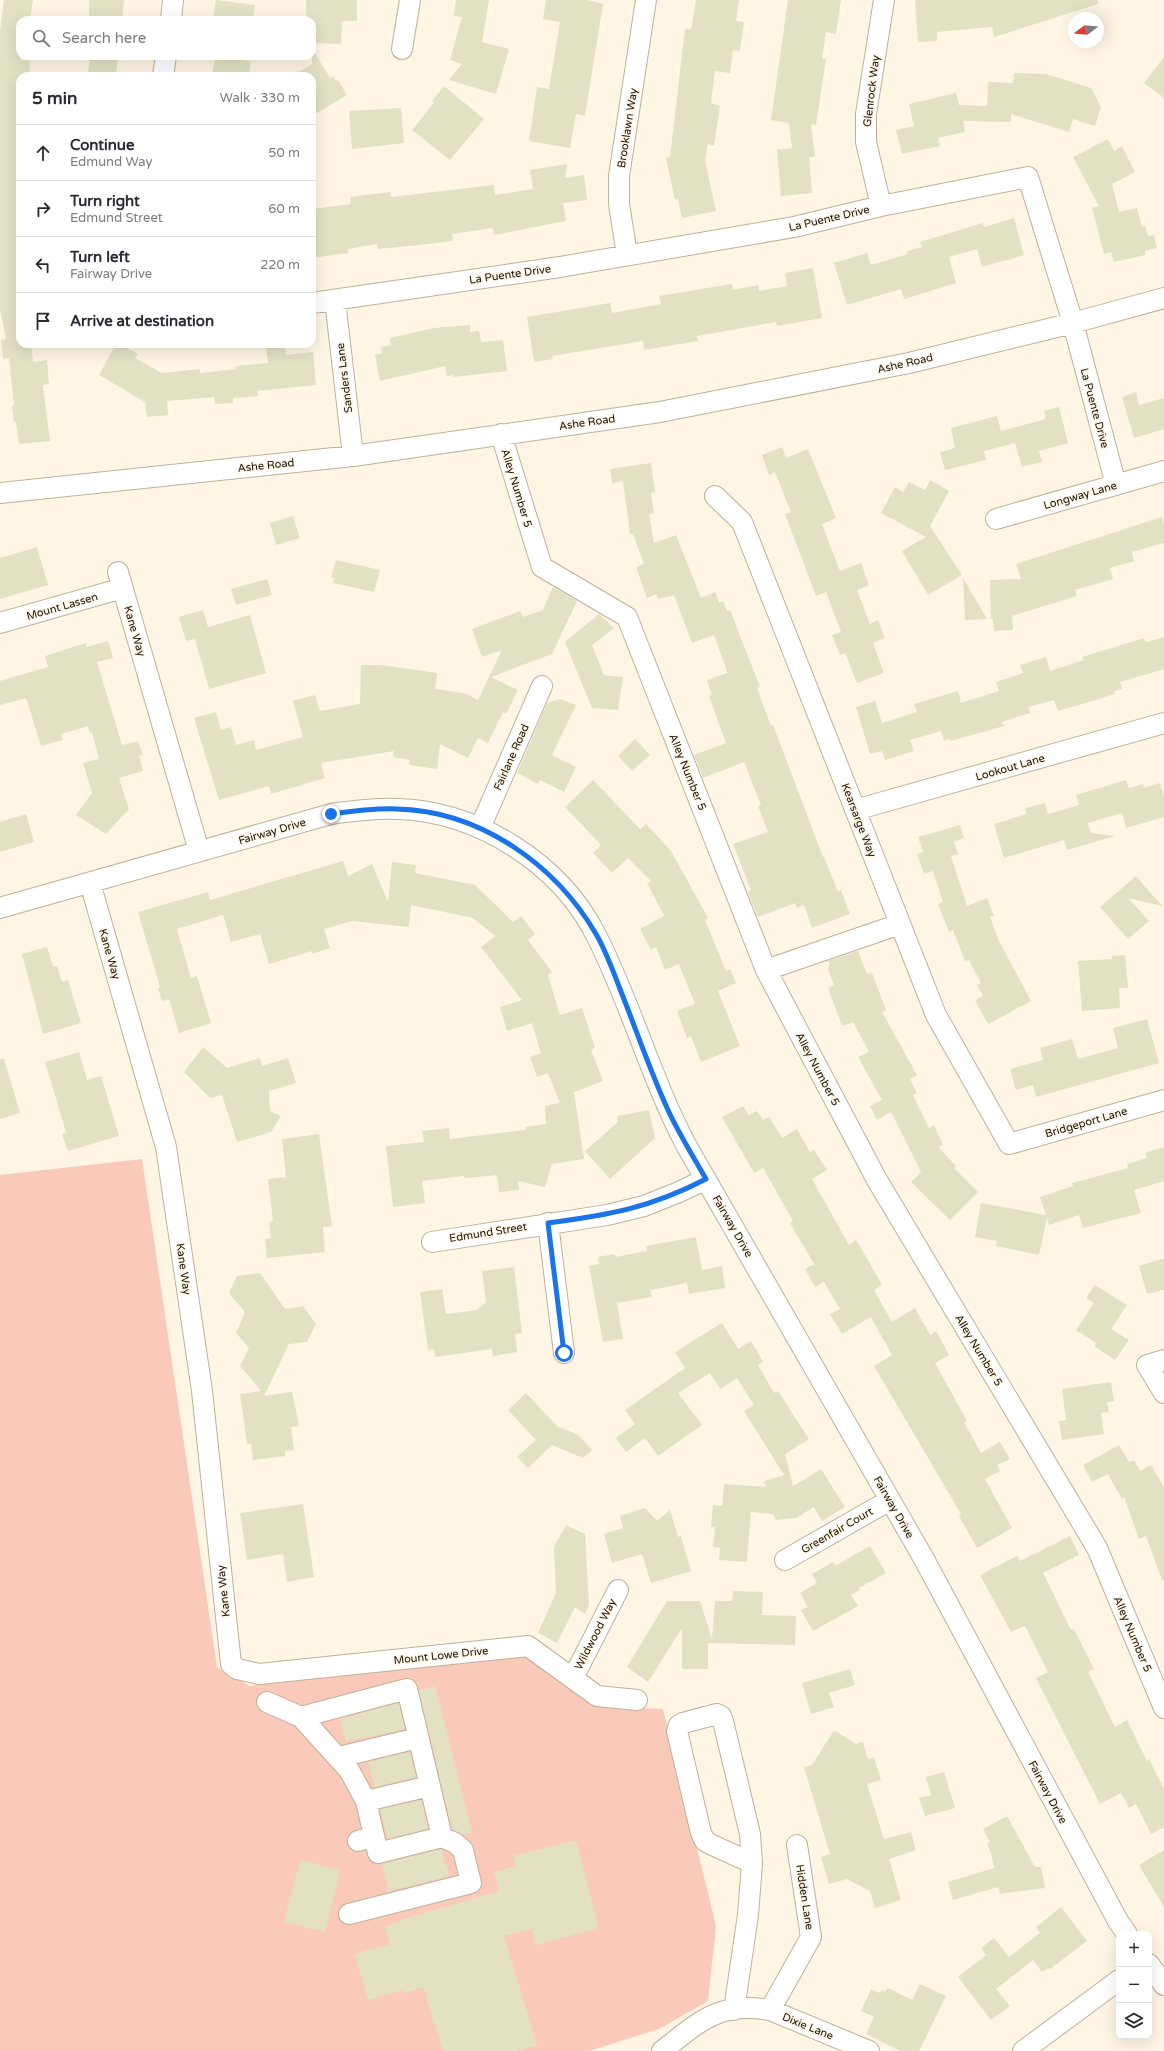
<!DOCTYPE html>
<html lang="en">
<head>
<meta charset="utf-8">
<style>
	:root { --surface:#fff; --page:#f7f7f7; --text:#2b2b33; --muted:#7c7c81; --line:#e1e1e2 }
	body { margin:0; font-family:"Varela Round",sans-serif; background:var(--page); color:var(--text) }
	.controls { position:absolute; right:12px; bottom:12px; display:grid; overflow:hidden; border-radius:8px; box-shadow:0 4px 16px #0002 }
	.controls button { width:36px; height:36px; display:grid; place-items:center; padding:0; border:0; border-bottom:1px solid var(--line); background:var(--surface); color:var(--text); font:20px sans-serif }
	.compass { position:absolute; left:1068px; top:12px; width:36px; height:36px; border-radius:50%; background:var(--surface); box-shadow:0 4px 16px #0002; rotate:254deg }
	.stop { position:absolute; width:12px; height:12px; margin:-9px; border:3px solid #1a73e8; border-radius:50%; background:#fff }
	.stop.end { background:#1a73e8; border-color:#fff; box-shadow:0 1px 4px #0008 }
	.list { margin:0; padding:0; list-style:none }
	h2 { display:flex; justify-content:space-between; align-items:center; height:52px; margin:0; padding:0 16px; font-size:17px }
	h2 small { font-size:13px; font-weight:400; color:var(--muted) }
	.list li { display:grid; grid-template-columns:26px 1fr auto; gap:12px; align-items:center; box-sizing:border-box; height:56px; padding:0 16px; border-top:1px solid var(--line) }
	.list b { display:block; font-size:15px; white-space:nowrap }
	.list p { margin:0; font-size:13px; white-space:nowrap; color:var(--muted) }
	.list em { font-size:13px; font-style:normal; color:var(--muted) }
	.icon { flex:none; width:22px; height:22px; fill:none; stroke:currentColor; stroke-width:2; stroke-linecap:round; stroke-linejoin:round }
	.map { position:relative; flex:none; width:1164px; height:2051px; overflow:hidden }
	.search { position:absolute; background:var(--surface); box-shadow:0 4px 16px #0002; left:16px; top:16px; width:300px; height:44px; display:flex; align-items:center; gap:10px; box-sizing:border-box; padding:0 14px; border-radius:12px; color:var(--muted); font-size:15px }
	.panel { position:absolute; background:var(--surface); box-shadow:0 4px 16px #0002; left:16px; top:72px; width:300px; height:276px; border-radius:12px }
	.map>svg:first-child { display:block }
	.green { fill:#fac9b9 }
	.building { fill:#e2e1c4 }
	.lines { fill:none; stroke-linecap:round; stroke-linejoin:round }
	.minor-casing { stroke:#beb197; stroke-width:22 }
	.minor { stroke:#fff; stroke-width:20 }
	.route { stroke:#1a73e8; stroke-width:5 }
	.labels { text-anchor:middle; stroke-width:3; stroke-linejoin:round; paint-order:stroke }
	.street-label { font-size:11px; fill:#1a150b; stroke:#fef5e5 }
</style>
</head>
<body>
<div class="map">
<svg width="1164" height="2051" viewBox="0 0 1164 2051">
	<rect width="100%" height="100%" fill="#fef5e5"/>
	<path class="green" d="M142 1159 217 1667 250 1686 524 1656 594 1706 663 1709 716 1926 708 2001 659 2029 589 2051H0V1175Z"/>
	<path class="building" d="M4 0H33L30 20H20V60L30 61 29 76H20V113H18L16 143H20V344H31L33 362 47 360 49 384 43 385 50 441 19 444 16 422H14L12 406 14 405 9 358 3 359 1 340 6 339 0 309V31Z
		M89 0H124L122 20H89Z
		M216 0 255 5 253 20 213 18Z
		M306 0H357V21H342L341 44 312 43V20H306Z
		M456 0H489L482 42 509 49 496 94 449 80 462 64 450 60 462 17 454 16Z
		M546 0H587L603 4 585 116 576 114 570 148 529 141 537 87 549 89 560 22 543 19Z
		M696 0H739L736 21 744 22 740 51 733 50 730 73 715 71 711 103 720 106 714 146 708 144 705 160 716 211 682 218 678 199 675 200 666 158 670 157 685 29 691 30Z
		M788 0H841L836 34 826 32 822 59H826L816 125 811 124 815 157H809L812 193 781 196 777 150 792 148 789 123 771 120Z
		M915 0H1098V4L994 37 992 27 937 32V41L918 42Z
		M312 48 330 78 333 76 336 81 338 80 347 95 312 116V76H292L312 64Z
		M90 56H118L116 76H88Z
		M215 57 251 61 249 76H212Z
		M1164 57V98L1144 83Z
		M1014 73 1046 74 1091 88 1101 107 1095 126 1073 119 1069 132 1011 114V122L963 121 965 132 938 138 940 146 902 154 896 130 914 126 909 104 956 93 959 105 987 106 988 82 1013 83Z
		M444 86 484 119 450 160 412 130 434 103 432 101Z
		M401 108 404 143 352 149 349 111Z
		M1108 139 1114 151 1122 146 1135 172 1112 184 1119 212 1137 208 1142 227 1145 226 1148 236 1154 235 1157 248 1145 251V255L1114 262 1111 252 1104 254 1092 208 1099 206 1073 157Z
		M567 164 565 178 584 175 587 200 563 203 566 221 494 235 493 228 452 234 453 241 419 245 378 249 377 244 348 249V253L312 258V209L351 204 350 197 390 192 391 197 494 185 495 195 533 189 530 170Z
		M1014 218 1024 255 982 267 977 249 949 257 956 283 904 299 901 289 847 305 834 263 867 253 871 265 908 254 907 251 922 247 920 242 983 223 984 227Z
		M813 268 822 318 777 326 776 322 697 336 698 341 644 350 643 341 552 356 553 359 535 362 533 356 527 317 610 303 612 313 661 304 659 296 732 284 733 290 758 285 759 291 787 286 785 273Z
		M470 325V332L479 331 481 342 503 340 507 371 453 377V375L447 376 445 366 380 381 375 355 382 353 381 347 391 345 390 338 434 328Z
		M116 344H120L138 354 135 358 162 373 200 369V373L236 369 235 366 268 363 266 348 285 347 286 355 313 352 316 385 258 391V396L233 398V403L215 404 214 397 167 401 168 415 147 417 145 402 99 375Z
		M1136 392 1139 405 1164 398V429L1134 438 1122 397Z
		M1059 407 1068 443 1039 451 1042 462 1022 467 1015 443 984 451 986 460 945 470 940 452 955 448 951 428 997 416 1001 431 1046 419 1044 411Z
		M782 447 786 458 808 449 836 518 822 524 840 571 861 563 869 585 857 590 870 624 878 620 885 638 873 643 884 673 857 683 845 653 840 655 832 635 841 632 826 592 816 596 785 514 791 512 775 472 769 475 762 455Z
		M651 463 655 492 651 493 654 513 649 514 654 543 676 535 701 598 715 592 719 603 723 601 727 611 730 610 760 687 757 688 771 726 773 725 823 857H824L838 892 841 890 850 914 812 928 804 905 797 908 795 903 758 917 748 892 751 890 733 844 768 832 758 806 761 805 744 762 703 778 694 755 726 743 709 696 712 695 707 680 727 673 726 668 714 635 692 643 674 595 658 599 656 594 647 598 636 567 644 564 633 534H630L623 481 612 483 610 469Z
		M930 480 949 491 930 526 962 575 928 595 902 551 926 537 881 513 895 487 903 492 909 482 925 490Z
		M293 516 300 538 276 545 270 523Z
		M1162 517 1164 525V543L1132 552 1134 561 1110 568 1113 579 1075 590 1077 596 1012 616 1013 630 994 631 993 619H991L990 580 1021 579 1016 564Z
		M37 547 48 585 0 599V558Z
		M336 560 380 570 374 592 333 583 334 578 331 577Z
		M963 578 987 619 965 620Z
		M267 579 272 595 236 605 231 589Z
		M553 587 577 601 552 654 491 677 518 690 506 714 503 712 488 743 478 738 468 758 440 744 437 769 409 765 410 760 393 757 394 751 321 763 325 778 271 794 269 786 219 800 194 718 216 712 221 730 231 727 236 745 254 740 256 750 303 737 293 701 315 695 320 711 360 704 361 665H382L437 673 435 689 464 693 478 700 502 650 482 657 472 629 520 611 523 617 543 610Z
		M203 610 208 627 250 615 266 673 209 689 195 639 186 641 179 617Z
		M599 614 614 628 592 645 604 675 623 677 618 710 592 708 565 642Z
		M1164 637V669L1120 682 1122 689 1114 691 1115 694 1058 711 1054 700 1028 707 1030 713 1002 722 1004 726 951 741 950 739 944 741 941 731 910 740 914 751 885 760 882 751 870 754 856 707 875 701 882 723 917 712 914 704 958 691 961 703 999 691 996 682 1023 673 1020 665 1046 657 1050 671 1084 660 1082 657 1144 638 1146 642Z
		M108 641 113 658 97 662 122 745 138 741 143 755 139 756 143 771 119 778 129 809 106 834 76 815 92 793 83 763 99 759 92 732 90 733 88 726 61 734 63 740 41 746 26 698 0 705V681L48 667 45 656 86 643 87 647Z
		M560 699 576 705 552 755 576 767 564 792 540 780 538 784 517 773 547 703Z
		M635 739 650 755 632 771 618 756Z
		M593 780 640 829 646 824 671 851 708 918 705 920 726 971 730 969 736 983 718 991 740 1046 701 1062 691 1036 687 1038 677 1011 695 1004 679 964 665 970 656 947 651 950 640 929 664 916 647 883 651 881 628 858 612 873 593 853 601 845 565 807Z
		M1126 780 1129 788 1143 784 1144 788 1160 783 1164 796V817L1126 828 1122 813 1088 823 1091 833 1115 836 1067 850 1064 840 1004 858 994 824 1026 814 1025 808 1045 803 1048 814 1079 805 1076 795Z
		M26 814 34 842 0 852V822Z
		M960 825 964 838 954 842 958 854 951 856 967 906 987 898 994 916 990 917 998 939 1031 1001 988 1024 975 1000 983 996 977 985 981 983 969 960 965 961 953 930 949 932 938 904 943 902 933 871 924 874 917 854 923 852 918 837Z
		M343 861 348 876 372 864 388 902 392 862 416 865 415 873 475 885 513 922 521 916 535 934 528 940 552 972 548 975 560 1015 582 1008 595 1048 591 1050 603 1081 574 1092 584 1159 552 1164 545 1187 518 1181 519 1190 499 1192 497 1175 464 1178V1176L422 1181 425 1203 393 1207 386 1146 424 1142 422 1131 449 1128 450 1139 525 1130V1127L546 1124 545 1106 560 1103 548 1073 537 1077 530 1057 541 1053 532 1023 507 1031 500 1007 522 1000 481 947 495 936 473 918 411 905 409 927 352 921 324 929 330 948 312 954V951L269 964 260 934 231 942 223 915 177 929 191 978 197 976 211 1023 179 1033 169 999 162 1001 158 988 160 987 138 912 208 892 210 900Z
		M1136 876 1162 906 1128 898 1149 921 1128 939 1100 907Z
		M47 947 53 967 57 966 62 982 68 980 81 1023 43 1034 22 954Z
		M858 951 867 974 872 973 886 1010 882 1012 917 1075 910 1079 917 1093 913 1095 929 1128 934 1125 943 1145 938 1147 956 1166 954 1168 978 1192 950 1220 911 1182 921 1172 891 1112 877 1120 870 1106 882 1100 858 1057 869 1052 853 1022 842 1026 828 988 834 985 828 969 830 964 828 961Z
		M1125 955 1128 988H1119L1120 1008 1082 1011 1078 961 1112 959V956Z
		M1147 1019 1159 1063 1036 1097 1033 1085 1016 1090 1010 1069 1043 1060 1040 1048 1072 1039 1078 1059 1118 1048 1113 1028Z
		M203 1047 227 1068 260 1058 262 1066 288 1058 296 1083 269 1091 270 1111 281 1116 271 1132 237 1142 222 1095 210 1098 184 1072Z
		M79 1052 87 1080 101 1076 119 1136 68 1151 62 1134 66 1132 45 1062Z
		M0 1059H4L20 1113 0 1119Z
		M743 1106 749 1115 757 1111 763 1120 769 1117 782 1138 797 1129 810 1152 814 1150 827 1170 812 1179 849 1245 856 1240 865 1255 882 1285 874 1290 892 1322 915 1308 930 1335 936 1331 949 1355 935 1363 967 1421 964 1422 981 1453 1000 1442 1010 1459 997 1465 1000 1471 985 1479 1012 1528 977 1548 959 1516 961 1514 874 1366 892 1355 871 1317 842 1334 830 1314 840 1309 824 1282 815 1287 805 1269 814 1264 790 1223 793 1221 763 1168 754 1173 722 1117Z
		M649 1110 655 1138 610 1179 585 1151 618 1122 617 1116Z
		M319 1134 332 1226 323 1227 325 1252 267 1258 265 1239 271 1238 269 1222 273 1221 268 1179 286 1177 282 1139Z
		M1164 1147V1181L1134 1190 1141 1213 1083 1228 1079 1215 1049 1225 1047 1218 1039 1255 996 1246 997 1241 975 1237 981 1203 1046 1215 1040 1197 1073 1186 1072 1183 1128 1168 1127 1164 1147 1158 1145 1153Z
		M696 1237 702 1270 722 1266 725 1288 689 1294 687 1283 650 1290 652 1297 617 1303 623 1339 603 1342 589 1266 599 1264 598 1257 615 1254V1257L647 1251 646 1246Z
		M1164 1258V1290L1147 1294 1139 1266Z
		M514 1267 522 1333 515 1334 517 1352 493 1356 492 1349 435 1357 434 1349 428 1350 420 1292 442 1289 446 1314 477 1310 486 1302 482 1271Z
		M260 1273 285 1309 303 1306 316 1324 307 1342 289 1344 264 1396 292 1392 299 1426 291 1427 294 1450 285 1451V1456L253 1460 251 1444H247L240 1394 261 1391 240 1366 249 1348 236 1333 245 1312 229 1293 237 1276Z
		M1095 1285 1127 1305 1111 1329 1129 1340 1115 1360 1094 1346 1096 1343 1076 1330 1094 1303 1086 1298Z
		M722 1323 738 1349 751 1341 763 1362 758 1365 774 1393 778 1391 809 1439 785 1454 793 1486 821 1469 845 1507 822 1521 814 1507 796 1518 776 1520 773 1514 751 1512 747 1562 719 1560 720 1548 713 1547 715 1527H711L713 1505 722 1506 724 1484 766 1487 764 1481 784 1475 744 1411 754 1405 737 1378 720 1389 710 1373 678 1393 702 1425 658 1456 645 1438 626 1452 616 1438 635 1424 625 1410 685 1368 675 1352Z
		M1111 1382 1114 1401 1107 1402 1109 1412 1101 1413 1104 1434 1062 1440 1059 1421 1066 1420 1062 1389Z
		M526 1393 557 1426 578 1435 592 1450 583 1458 552 1445 528 1468 517 1457 536 1440 508 1410Z
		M1119 1445 1129 1462 1134 1460 1140 1471 1151 1465 1164 1487V1580H1162L1146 1536 1139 1539 1124 1497 1122 1499 1108 1474 1092 1482 1083 1465Z
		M303 1504 314 1577 287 1582 283 1554 247 1560 240 1513Z
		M645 1508 657 1521 670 1510 678 1537 681 1536 691 1571 651 1583 642 1554 612 1563 604 1534 623 1528 620 1516Z
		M566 1525 585 1534 589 1605 585 1614 575 1607 557 1643 538 1633 556 1593 554 1547Z
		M1070 1536 1079 1555 1043 1573 1071 1630 1074 1629 1094 1669 1088 1672 1115 1727 1127 1720 1147 1761 1149 1759 1164 1789V1827L1151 1834 1136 1804 1129 1808 1121 1793 1100 1804 1036 1678 1048 1672 1025 1626 1011 1632 980 1575 1017 1556 1020 1561Z
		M870 1546 886 1573 859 1588 860 1590 851 1595 858 1606 813 1631 801 1610 808 1607 800 1593 817 1583 812 1574 833 1562 835 1566Z
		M733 1591 763 1592 762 1615 796 1616 795 1645 708 1643V1669H682V1628L648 1682 627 1667 667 1601H700L712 1639 715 1601H732Z
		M850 1669 855 1685 829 1693 834 1707 811 1714 802 1683Z
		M435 1686 472 1832 463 1835 452 1829 419 1690Z
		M399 1703 405 1729 346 1742 340 1719Z
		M834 1730 856 1744 863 1742 868 1759 874 1757 881 1780 867 1784 884 1839 911 1832 916 1850 889 1859 901 1900 875 1908 870 1891 847 1879 829 1884 821 1857 830 1854 804 1767 812 1765Z
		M410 1752 416 1777 375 1787 368 1762Z
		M944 1772 955 1808 925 1816 919 1798 931 1795 926 1777Z
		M421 1800 428 1829 388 1839 380 1809Z
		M1007 1816 1035 1867H1041L1045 1888 1000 1894 998 1887 953 1900 948 1882 994 1868 991 1853 987 1844 990 1842 983 1829Z
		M576 1840 599 1928 536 1945 532 1929 504 1936 537 2045 516 2051H443L423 1987 404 1993 403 1990 368 2000 355 1954 390 1944 385 1926 401 1922 400 1920 499 1891 494 1872 516 1866 513 1856Z
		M441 1849 449 1876 389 1891 382 1864Z
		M1164 1850V1907L1139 1865Z
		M300 1860 340 1870 325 1932 284 1922Z
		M1061 1907 1087 1941 1050 1969 1048 1968 1042 1972 1033 1960 996 1989 1010 2006 991 2020 958 1977 986 1955 981 1948 994 1938 1009 1957 1040 1933 1036 1927Z
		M920 1984 946 1996 919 2051H900L866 2034 874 2017 861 2011 871 1989 880 1993 882 1990 884 1992 888 1988 912 2000Z"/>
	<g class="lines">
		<g class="minor-casing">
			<path id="minor" d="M171 20 173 0
				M402 49 410 0
				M163 76 166 56
				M881 206 866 142V114L884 0
				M627 255 619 204V176L646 0
				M335 300 353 456
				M312 303 560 267 794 227 881 206 1028 177 1073 323 1116 485
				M501 434 542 567 627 617 766 970 877 1180 1097 1548 1164 1708
				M0 493 353 456 660 412 909 363 1073 323 1164 298
				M715 496 742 522 936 1015 1009 1144 1164 1100
				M996 519 1164 471
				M118 572 199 851
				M0 623 123 588
				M855 810 1164 723
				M480 828 542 686
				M90 883 166 1147 202 1391 231 1664 237 1669 259 1674 528 1646 597 1696 637 1700
				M0 908 331 814C353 811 375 808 397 809 478 811 561 864 597 937 631 1004 651 1078 686 1145L924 1559 1118 1921 1127 1934
				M766 970 900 924
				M548 1223 564 1353
				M432 1242 607 1215 644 1206 679 1192 706 1179
				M1164 1360 1147 1365 1164 1393
				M785 1560 890 1500
				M573 1678 618 1590
				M267 1702 301 1717
				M717 1714 721 1716 723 1721 750 1834 752 1863 710 1844 705 1841 701 1833 677 1731 679 1725 683 1723Z
				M339 1757 418 1738
				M430 1786 366 1801 349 1770 301 1717 407 1689 442 1837
				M366 1801 374 1836
				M349 1914 471 1883 463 1850 455 1843 442 1837 378 1853 374 1836 358 1841
				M1149 1964 1164 1985
				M734 2010 748 1915 752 1863
				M770 2010 811 1937 797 1845
				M662 2051C699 2022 719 2001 770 2010L869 2051
				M1023 2051 1119 1980"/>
		</g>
		<use href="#minor" class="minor"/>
	</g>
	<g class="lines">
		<path class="route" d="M331 814C353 811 375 808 397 809 480 811 555 864 596 934 606 951 613 971 620 989 636 1029 650 1071 668 1110 679 1134 693 1156 706 1179 650 1208 609 1215 548 1223L564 1353"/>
	</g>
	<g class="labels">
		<g class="street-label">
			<text transform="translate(871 91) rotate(-83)" y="4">Glenrock Way</text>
			<text transform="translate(627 128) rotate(-81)" y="4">Brooklawn Way</text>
			<text transform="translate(829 218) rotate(-13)" y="4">La Puente Drive</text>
			<text transform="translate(510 274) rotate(-8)" y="4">La Puente Drive</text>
			<text transform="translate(905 363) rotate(-13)" y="4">Ashe Road</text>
			<text transform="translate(344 378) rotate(-97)" y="4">Sanders Lane</text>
			<text transform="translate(1095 408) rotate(75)" y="4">La Puente Drive</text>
			<text transform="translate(587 422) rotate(-8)" y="4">Ashe Road</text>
			<text transform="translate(266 465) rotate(-6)" y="4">Ashe Road</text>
			<text transform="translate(517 488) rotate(73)" y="4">Alley Number 5</text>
			<text transform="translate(1080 495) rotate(-16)" y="4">Longway Lane</text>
			<text transform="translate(62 606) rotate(-16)" y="4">Mount Lassen</text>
			<text transform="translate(135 631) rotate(74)" y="4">Kane Way</text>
			<text transform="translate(511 757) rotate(-66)" y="4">Fairlane Road</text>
			<text transform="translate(1010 767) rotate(-16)" y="4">Lookout Lane</text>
			<text transform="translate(688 772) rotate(68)" y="4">Alley Number 5</text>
			<text transform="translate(859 820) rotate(69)" y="4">Kearsarge Way</text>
			<text transform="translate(272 831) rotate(-16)" y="4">Fairway Drive</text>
			<text transform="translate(110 954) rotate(74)" y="4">Kane Way</text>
			<text transform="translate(818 1069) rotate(62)" y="4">Alley Number 5</text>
			<text transform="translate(1086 1122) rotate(-16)" y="4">Bridgeport Lane</text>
			<text transform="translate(733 1226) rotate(60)" y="4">Fairway Drive</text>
			<text transform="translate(488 1232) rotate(-9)" y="4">Edmund Street</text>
			<text transform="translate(184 1269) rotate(82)" y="4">Kane Way</text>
			<text transform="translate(979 1350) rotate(59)" y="4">Alley Number 5</text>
			<text transform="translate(894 1507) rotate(60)" y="4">Fairway Drive</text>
			<text transform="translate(837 1530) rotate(-30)" y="4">Greenfair Court</text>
			<text transform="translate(223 1591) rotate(-96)" y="4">Kane Way</text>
			<text transform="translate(595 1634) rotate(-63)" y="4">Wildwood Way</text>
			<text transform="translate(1133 1634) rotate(67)" y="4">Alley Number 5</text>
			<text transform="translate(441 1655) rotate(-6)" y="4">Mount Lowe Drive</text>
			<text transform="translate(1048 1792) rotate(62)" y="4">Fairway Drive</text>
			<text transform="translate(805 1897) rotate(81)" y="4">Hidden Lane</text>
			<text transform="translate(808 2026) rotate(22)" y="4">Dixie Lane</text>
		</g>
	</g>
</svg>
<div class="controls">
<button>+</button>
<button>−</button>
<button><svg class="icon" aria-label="layers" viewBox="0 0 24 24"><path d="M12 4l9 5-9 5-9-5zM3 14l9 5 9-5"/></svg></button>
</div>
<svg class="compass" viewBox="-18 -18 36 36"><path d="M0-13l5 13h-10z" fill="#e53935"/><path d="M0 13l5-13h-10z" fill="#7c7c81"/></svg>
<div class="stop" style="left:564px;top:1353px"></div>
<div class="stop end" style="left:331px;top:814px"></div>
<div class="search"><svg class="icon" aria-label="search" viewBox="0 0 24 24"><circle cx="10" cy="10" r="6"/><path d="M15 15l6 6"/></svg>Search here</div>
<section class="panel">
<h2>5 min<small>Walk · 330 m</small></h2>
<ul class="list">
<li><svg class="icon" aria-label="ahead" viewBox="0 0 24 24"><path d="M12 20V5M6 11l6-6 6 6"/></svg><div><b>Continue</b><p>Edmund Way</p></div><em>50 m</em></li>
<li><svg class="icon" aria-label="right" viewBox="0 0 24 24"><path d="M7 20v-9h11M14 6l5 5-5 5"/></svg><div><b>Turn right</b><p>Edmund Street</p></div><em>60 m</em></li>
<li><svg class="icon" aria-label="left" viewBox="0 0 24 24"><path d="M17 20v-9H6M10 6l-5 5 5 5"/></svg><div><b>Turn left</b><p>Fairway Drive</p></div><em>220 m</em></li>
<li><svg class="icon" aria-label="arrive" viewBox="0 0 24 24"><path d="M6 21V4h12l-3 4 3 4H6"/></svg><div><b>Arrive at destination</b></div></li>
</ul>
</section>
</div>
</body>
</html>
